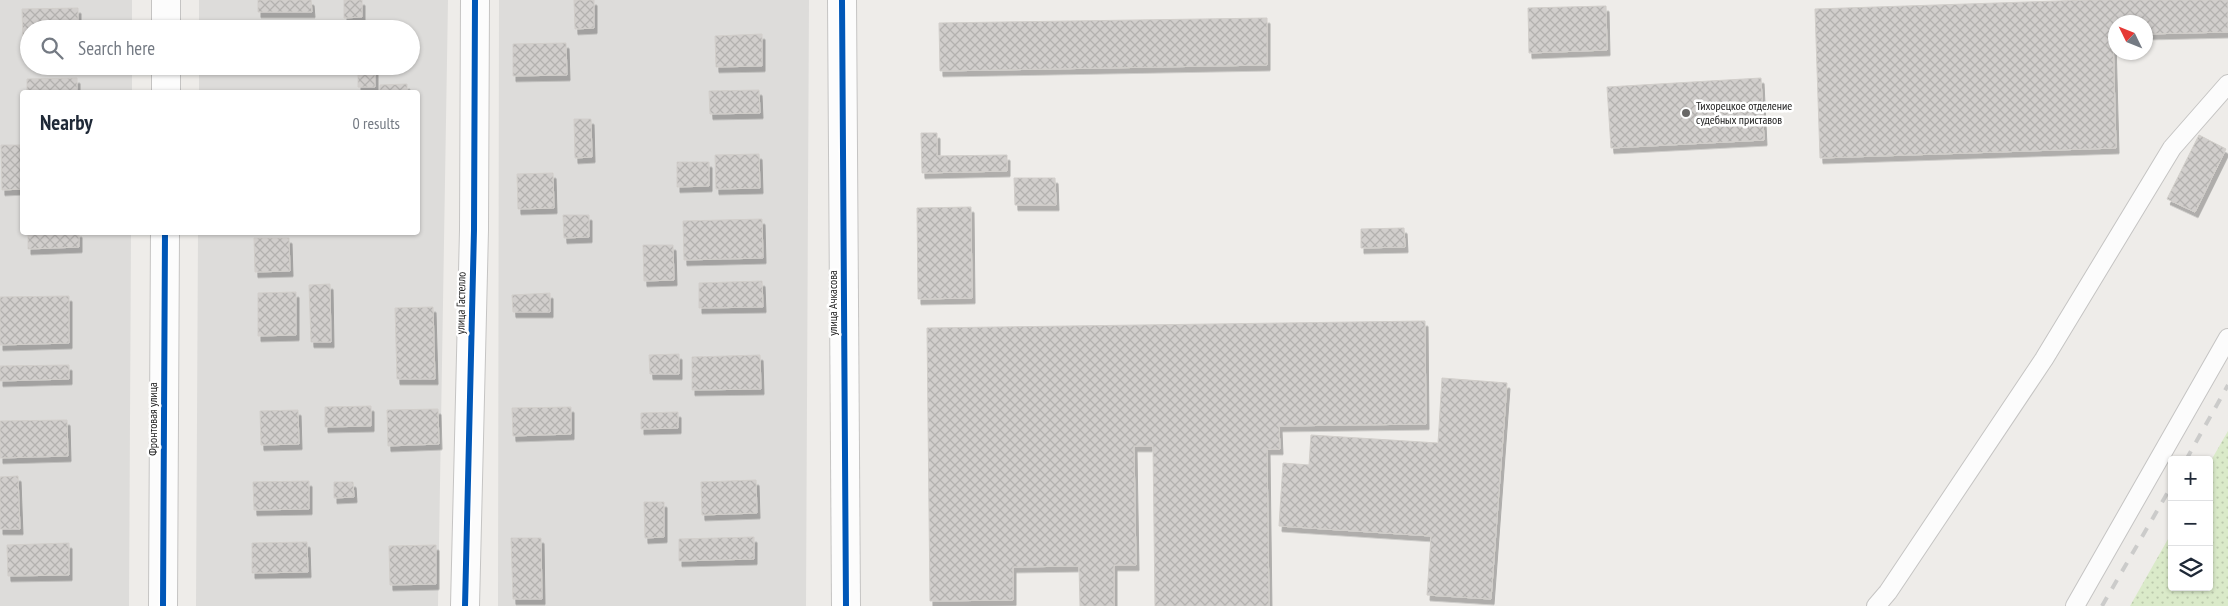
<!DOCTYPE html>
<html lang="en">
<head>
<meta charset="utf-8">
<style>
	:root { --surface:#fff; --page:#f2f2f3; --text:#1f2937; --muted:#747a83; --line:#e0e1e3 }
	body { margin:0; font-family:"PT Sans Narrow",sans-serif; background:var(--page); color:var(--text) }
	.controls { position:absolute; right:15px; bottom:15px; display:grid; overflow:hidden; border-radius:5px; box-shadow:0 1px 4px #0004 }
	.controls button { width:45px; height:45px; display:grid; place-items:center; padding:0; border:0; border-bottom:1px solid var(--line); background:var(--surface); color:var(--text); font:25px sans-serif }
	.compass { position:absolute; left:2108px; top:15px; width:45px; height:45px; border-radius:50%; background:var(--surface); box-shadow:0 1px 4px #0004; rotate:313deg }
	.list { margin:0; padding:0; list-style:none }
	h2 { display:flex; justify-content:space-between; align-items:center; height:65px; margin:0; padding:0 20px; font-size:21px }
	h2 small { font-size:16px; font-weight:400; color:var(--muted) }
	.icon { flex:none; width:28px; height:28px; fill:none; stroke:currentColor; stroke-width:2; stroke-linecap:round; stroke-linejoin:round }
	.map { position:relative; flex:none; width:2228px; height:606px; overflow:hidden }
	.search { position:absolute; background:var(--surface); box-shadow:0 1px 4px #0004; left:20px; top:20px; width:400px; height:55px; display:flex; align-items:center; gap:12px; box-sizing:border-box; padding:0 18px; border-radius:28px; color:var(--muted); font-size:19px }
	.panel { position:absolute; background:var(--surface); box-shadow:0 1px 4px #0004; left:20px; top:90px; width:400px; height:145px; border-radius:5px }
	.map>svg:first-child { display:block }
	.residential { fill:#dddcda }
	.grass { fill:url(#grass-dots) }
	.building { fill:url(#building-cross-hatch); stroke:#d1ceca; filter:url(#shadow) }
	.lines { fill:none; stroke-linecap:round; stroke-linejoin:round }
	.service-casing { stroke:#c5c4c3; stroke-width:20 }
	.minor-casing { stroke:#c5c4c3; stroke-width:30 }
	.tertiary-casing { stroke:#c5c4c3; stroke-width:30 }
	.service { stroke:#fcfcfc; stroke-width:18 }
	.minor { stroke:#fcfcfc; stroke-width:28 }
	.tertiary { stroke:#fcfcfc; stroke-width:28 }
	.rail { stroke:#cbcbca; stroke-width:4; stroke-dasharray:10 10; stroke-linecap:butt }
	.cycleway-casing { stroke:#fff; stroke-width:9 }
	.cycleway { stroke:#0057b8; stroke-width:6 }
	.poi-dot { fill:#686766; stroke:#fff; stroke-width:2 }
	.labels { text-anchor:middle; stroke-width:5; stroke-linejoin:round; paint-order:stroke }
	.poi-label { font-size:12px; fill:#202020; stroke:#fff; text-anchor:start }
	.street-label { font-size:12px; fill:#202020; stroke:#fff }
</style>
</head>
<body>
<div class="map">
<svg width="2228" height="606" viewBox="0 0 2228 606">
	<defs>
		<pattern id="grass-dots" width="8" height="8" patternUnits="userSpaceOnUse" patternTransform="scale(1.25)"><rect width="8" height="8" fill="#daeac9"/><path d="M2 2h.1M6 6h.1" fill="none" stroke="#bbc8ac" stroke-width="1.8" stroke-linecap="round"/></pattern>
		<pattern id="building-cross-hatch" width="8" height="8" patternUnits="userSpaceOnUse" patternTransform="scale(1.25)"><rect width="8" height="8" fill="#d1cecc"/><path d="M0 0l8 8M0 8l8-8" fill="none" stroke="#b3b1af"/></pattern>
		<filter id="shadow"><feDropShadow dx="3" dy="5.5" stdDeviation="0" flood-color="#0004"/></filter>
	</defs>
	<rect width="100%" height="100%" fill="#eeece9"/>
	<path class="residential" d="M0 0H132V29H29V66H132V92H22V232L131 233 129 606H0Z
		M199 0H448L438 606H196L198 233 418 232V92H199V66H411V29H199Z
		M499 0H809L806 606H498Z"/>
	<path class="grass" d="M2228 431V606H2130L2172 532V587H2209V464Z"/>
	<path class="building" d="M258 0H311L312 12H258Z
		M344 0H362V17L344 18Z
		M574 0H594V28L575 29Z
		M2088 0H2228V32L2146 34V22H2116V35H2113L2116 148 1820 158 1815 9Z
		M1606 6 1607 50 1529 53 1528 8Z
		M78 8V29H29V42H23L22 9Z
		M1267 18V65L940 71 939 23Z
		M762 34V66L716 67 715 36Z
		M566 43 567 75 513 76V44Z
		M262 66H314V67L262 68Z
		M358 66H375V87H358Z
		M77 78V92H27V79Z
		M1761 78 1764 140 1611 148 1607 87Z
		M407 84V92H380V85Z
		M759 90 760 113 710 114 709 91Z
		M574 119H591L592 157 575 158Z
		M921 133H937V156L1007 155V171L922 173Z
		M2199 135 2226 149 2195 212 2167 199Z
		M1 145H22V189L2 190Z
		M759 154 760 188 716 189 715 155Z
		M677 162H709V186L677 187Z
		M553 173 554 208 518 209 517 174Z
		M1014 178H1055L1056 205H1015Z
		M971 207 972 298 918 299 917 208Z
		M563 215H589V237L564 238Z
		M762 219 763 258 684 260 683 221Z
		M1404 228 1405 247 1361 248V229Z
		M28 232H79V247L28 249Z
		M254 238H289L290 271 255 272Z
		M643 245H673L674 280 644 281Z
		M762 281 763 307 699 308V283Z
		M330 284 331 342H311L309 285Z
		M296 292V335L258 336V293Z
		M550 293V312H513L512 295Z
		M69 296V343L0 345V297Z
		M433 307 435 379H397L395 308Z
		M1425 321 1426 424 1279 426 1280 449H1267L1269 606H1155L1153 446H1134L1136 565H1114V606H1080L1079 566 1013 567V600L930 601 927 328Z
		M679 354V374H650L649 355Z
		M760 355 761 389 692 390V357Z
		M69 365V379L0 381V366Z
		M1442 378 1507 383 1491 599 1427 595 1431 536 1279 526 1283 463 1309 465 1311 435 1438 443Z
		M371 406V426L325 427V407Z
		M571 407V434L513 436 512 408Z
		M438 409 439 444 388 446 387 410Z
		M298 410 299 444 261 445 260 411Z
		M678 412V428L641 429V413Z
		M67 420 68 456 0 458V421Z
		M18 476 20 529H0V477Z
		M756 480 757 513 702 515 701 482Z
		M309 481V509L254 510 253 482Z
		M334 482H353L354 497 334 498Z
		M644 502H664V537L645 538Z
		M754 537V559L679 561V539Z
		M511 538H541L542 599H513Z
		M307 542 308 572 252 573V543Z
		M69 543V575L8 576 7 545Z
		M436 545V584L390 585 389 546Z"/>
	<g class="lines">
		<g class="service-casing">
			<path id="service" d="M1876 606 1888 592 2044 359 2172 148 2228 84
				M2075 606 2228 338"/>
		</g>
		<g class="minor-casing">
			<path id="minor" d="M166 29V0
				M166 92V66
				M163 606 165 232
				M465 606 474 230 475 0"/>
		</g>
		<g class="tertiary-casing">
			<path id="tertiary" d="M842 0 846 606"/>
		</g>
		<use href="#service" class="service"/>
		<use href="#minor" class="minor"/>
		<use href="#tertiary" class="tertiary"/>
		<path class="rail" d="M2186 460 2228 385
			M2102 606 2172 485"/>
		<g class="cycleway-casing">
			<path id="cycleway" d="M842 0 846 606
				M163 606 165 232
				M465 606 474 230 475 0"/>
		</g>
		<use href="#cycleway" class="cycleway"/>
	</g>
	<circle class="poi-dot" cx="1686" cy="113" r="5"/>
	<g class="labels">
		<g class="poi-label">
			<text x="1696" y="110">Тихорецкое отделение<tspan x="1696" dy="14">судебных приставов</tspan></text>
		</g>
		<g class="street-label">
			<text transform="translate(461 303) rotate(-89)" y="4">улица Гастелло</text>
			<text transform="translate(833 303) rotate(-90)" y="4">улица Ачкасова</text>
			<text transform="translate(153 419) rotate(-90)" y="4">Фронтовая улица</text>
		</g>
	</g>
</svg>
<div class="controls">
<button>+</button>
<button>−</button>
<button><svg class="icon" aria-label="layers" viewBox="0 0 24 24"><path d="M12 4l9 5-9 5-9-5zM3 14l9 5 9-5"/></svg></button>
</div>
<svg class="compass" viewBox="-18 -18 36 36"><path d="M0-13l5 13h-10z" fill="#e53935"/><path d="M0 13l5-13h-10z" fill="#747a83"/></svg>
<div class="search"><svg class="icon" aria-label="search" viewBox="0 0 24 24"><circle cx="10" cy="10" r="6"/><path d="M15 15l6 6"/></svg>Search here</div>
<section class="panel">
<h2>Nearby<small>0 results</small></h2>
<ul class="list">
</ul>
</section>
</div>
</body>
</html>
